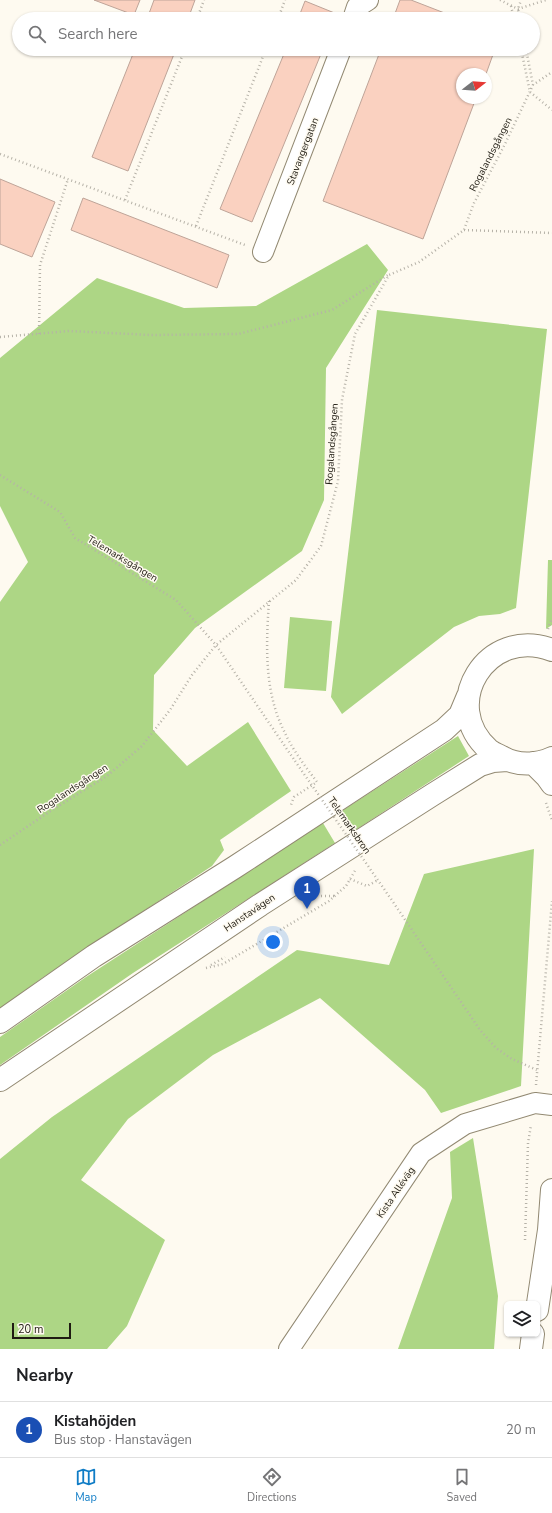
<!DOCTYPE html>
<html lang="en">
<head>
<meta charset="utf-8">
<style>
	:root { --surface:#fff; --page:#f2f2f2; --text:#202124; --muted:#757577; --line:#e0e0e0; --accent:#0f7cc6 }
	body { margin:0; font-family:"Nunito Sans",sans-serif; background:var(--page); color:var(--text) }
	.controls { position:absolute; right:12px; bottom:12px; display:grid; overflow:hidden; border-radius:6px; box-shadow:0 1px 3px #0004 }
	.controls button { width:36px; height:36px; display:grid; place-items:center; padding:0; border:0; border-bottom:1px solid var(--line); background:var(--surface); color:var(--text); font:20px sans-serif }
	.compass { position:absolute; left:456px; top:68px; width:36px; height:36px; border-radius:50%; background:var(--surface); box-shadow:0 1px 3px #0004; rotate:73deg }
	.scale { position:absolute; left:12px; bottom:10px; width:59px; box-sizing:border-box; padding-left:4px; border:2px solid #1f1b12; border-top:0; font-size:11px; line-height:14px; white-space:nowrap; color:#1f1b12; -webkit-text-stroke:3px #fefaf0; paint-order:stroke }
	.you { position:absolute; left:273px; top:942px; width:14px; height:14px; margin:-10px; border:3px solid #fff; border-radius:50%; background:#1a73e8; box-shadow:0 0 0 6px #1a73e833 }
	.badge { display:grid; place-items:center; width:26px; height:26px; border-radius:50%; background:var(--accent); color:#fff; font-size:13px; font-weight:700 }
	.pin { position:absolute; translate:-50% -33px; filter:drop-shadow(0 1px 2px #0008) }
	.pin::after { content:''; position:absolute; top:21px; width:14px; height:12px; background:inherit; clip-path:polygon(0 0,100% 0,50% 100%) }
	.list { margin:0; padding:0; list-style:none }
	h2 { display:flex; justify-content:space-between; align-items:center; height:52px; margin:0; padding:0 16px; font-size:17px }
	h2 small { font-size:13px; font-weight:400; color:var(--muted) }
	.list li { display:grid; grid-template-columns:26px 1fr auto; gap:12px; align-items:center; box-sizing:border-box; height:56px; padding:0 16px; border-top:1px solid var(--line) }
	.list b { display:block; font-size:15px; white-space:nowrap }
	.list p { margin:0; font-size:13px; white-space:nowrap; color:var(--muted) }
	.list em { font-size:13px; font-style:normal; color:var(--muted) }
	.icon { flex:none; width:22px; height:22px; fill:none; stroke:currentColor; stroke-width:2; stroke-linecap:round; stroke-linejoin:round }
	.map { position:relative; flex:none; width:552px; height:1349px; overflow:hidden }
	.search { position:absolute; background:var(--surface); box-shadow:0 1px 3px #0004; left:12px; right:12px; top:12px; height:44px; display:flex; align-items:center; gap:10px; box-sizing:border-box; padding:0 14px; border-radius:22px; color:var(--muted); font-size:15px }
	.sheet { height:108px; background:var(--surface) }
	nav { display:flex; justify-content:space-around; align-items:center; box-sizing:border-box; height:56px; border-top:1px solid var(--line); background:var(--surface); font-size:11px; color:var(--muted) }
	nav a { display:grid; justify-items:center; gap:2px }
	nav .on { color:var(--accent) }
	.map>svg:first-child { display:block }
	.green { fill:#add685 }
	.building { fill:#fad1c0; stroke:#bea498 }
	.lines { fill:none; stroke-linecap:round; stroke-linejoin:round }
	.street-casing { stroke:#928972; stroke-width:22 }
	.secondary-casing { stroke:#928972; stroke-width:24 }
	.path { stroke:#b6b2a8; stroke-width:2.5; stroke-dasharray:1 3; stroke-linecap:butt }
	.street { stroke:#fff; stroke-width:20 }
	.secondary { stroke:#fff; stroke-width:22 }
	.path-bridge { stroke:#b6b2a8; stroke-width:2.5; stroke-dasharray:1 3; stroke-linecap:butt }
	.labels { text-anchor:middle; stroke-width:3; stroke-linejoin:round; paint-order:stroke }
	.street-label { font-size:10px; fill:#1f1b12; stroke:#fefaf0 }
</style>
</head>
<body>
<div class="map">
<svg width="552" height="1349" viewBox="0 0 552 1349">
	<rect width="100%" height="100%" fill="#fefaf0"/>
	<path class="green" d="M367 244 388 270 326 368 324 500 302 551 195 628 154 675 153 730 187 766 248 722 291 791 220 840 224 850 212 866 42 978 0 1009V602L28 562 0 506V358L97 278 184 308 256 306Z
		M377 310 547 329 516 608 500 614 479 616 454 627 342 714 331 697Z
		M548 560H552V625L546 629Z
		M290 617 332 621 326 691 284 688Z
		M458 736 469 756 351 833 337 814Z
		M323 823 335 843 133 973 0 1065V1037L86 977Z
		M534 849 521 1086 441 1113 425 1090 320 998 213 1055 128 1119 81 1180 165 1240 127 1326 107 1349H0V1159L52 1117 297 950 389 965 424 874Z
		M473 1138 498 1296 494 1349H398L452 1198 450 1152Z"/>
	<path class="building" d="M94 0H140L134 15Z
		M154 0H195L188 19H147Z
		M400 0H411L460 19H393Z
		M305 1 337 14 335 19H298Z
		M135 49H176L128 171 92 157Z
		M286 49H323L252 222 220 209Z
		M381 49H495L486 74H462V98H476L423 239 323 201Z
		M0 179 55 202 32 257 0 244Z
		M83 198 229 255 217 288 71 230Z"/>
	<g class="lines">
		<g class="street-casing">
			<path id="street" d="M353 19 357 7 368 0
				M263 252 341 49
				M289 1349 421 1153 465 1124 535 1103 552 1105"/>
		</g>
		<g class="secondary-casing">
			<path id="secondary" d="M552 650C487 625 438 705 489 750 493 753 498 755 502 757 517 766 537 765 552 758
				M533 763 547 777 552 784
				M0 1022 94 956 235 867 444 730 460 715 468 696
				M0 1080 260 905 432 795 480 765 493 761 507 760
				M537 1310 549 1230 552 1190
				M531 1349 533 1334"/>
		</g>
		<path class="path" d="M500 0 518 9 546 0
			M511 6 514 19
			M197 19 204 0
			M278 19 285 0
			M520 19 518 9 521 0
			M521 49 530 92 552 110
			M526 49 533 85
			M0 154 245 245
			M125 200 185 49
			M196 226 266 49
			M464 230 552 233
			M39 334 40 265 68 179
			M0 337 69 331 151 335 238 334 332 310 388 275
			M0 475 60 512 75 538 176 600 216 645 295 761
			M269 601C266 645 264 691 284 731 292 749 305 766 317 782L294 797 291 805
			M548 629 552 618
			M546 803 552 820
			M0 845 49 812 107 776 142 746 170 710 192 675 216 645 296 580 321 546 338 481 342 400 355 334 389 275 419 262 464 230 474 203 504 146 533 85 552 72
			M350 879 367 886 378 880
			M321 896H336
			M391 899 480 1030 496 1048 512 1059 537 1070
			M211 965 225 957
			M206 968 223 964 329 901 346 886 356 869
			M536 1085 552 901
			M525 1240 528 1143 531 1125"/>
		<use href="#street" class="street"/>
		<use href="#secondary" class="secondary"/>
		<path class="path-bridge" d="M295 761 391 899"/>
	</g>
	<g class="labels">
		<g class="street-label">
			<text transform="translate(302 151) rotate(-69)" y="4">Stavangergatan</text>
			<text transform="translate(490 154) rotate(-63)" y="4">Rogalandsgången</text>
			<text transform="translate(331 444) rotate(-86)" y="4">Rogalandsgången</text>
			<text transform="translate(123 558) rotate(31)" y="4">Telemarksgången</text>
			<text transform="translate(72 788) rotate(-33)" y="4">Rogalandsgången</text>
			<text transform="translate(350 825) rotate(55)" y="4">Telemarksbron</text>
			<text transform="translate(249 912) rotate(-34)" y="4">Hanstavägen</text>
			<text transform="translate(395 1192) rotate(-56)" y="4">Kista Alléväg</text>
		</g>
	</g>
</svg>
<div class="controls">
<button><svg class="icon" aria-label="layers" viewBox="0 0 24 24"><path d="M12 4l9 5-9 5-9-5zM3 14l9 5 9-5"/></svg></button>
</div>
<svg class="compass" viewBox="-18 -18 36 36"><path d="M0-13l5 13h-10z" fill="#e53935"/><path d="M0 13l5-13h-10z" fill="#757577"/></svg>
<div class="scale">20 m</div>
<div class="you"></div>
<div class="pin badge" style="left:307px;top:909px;background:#1a4fb4">1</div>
<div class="search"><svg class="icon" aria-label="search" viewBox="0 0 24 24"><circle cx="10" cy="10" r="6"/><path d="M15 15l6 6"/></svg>Search here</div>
</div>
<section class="sheet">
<h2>Nearby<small></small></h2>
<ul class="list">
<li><span class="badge" style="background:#1a4fb4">1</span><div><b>Kistahöjden</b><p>Bus stop · Hanstavägen</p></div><em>20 m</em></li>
</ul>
</section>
<nav>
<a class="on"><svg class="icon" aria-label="map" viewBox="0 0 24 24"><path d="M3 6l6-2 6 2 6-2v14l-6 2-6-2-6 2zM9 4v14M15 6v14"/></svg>Map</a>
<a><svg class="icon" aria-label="directions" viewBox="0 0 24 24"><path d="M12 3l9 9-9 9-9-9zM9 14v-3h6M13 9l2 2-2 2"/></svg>Directions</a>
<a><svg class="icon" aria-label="saved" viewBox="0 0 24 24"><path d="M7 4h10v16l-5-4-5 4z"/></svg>Saved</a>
</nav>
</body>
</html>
